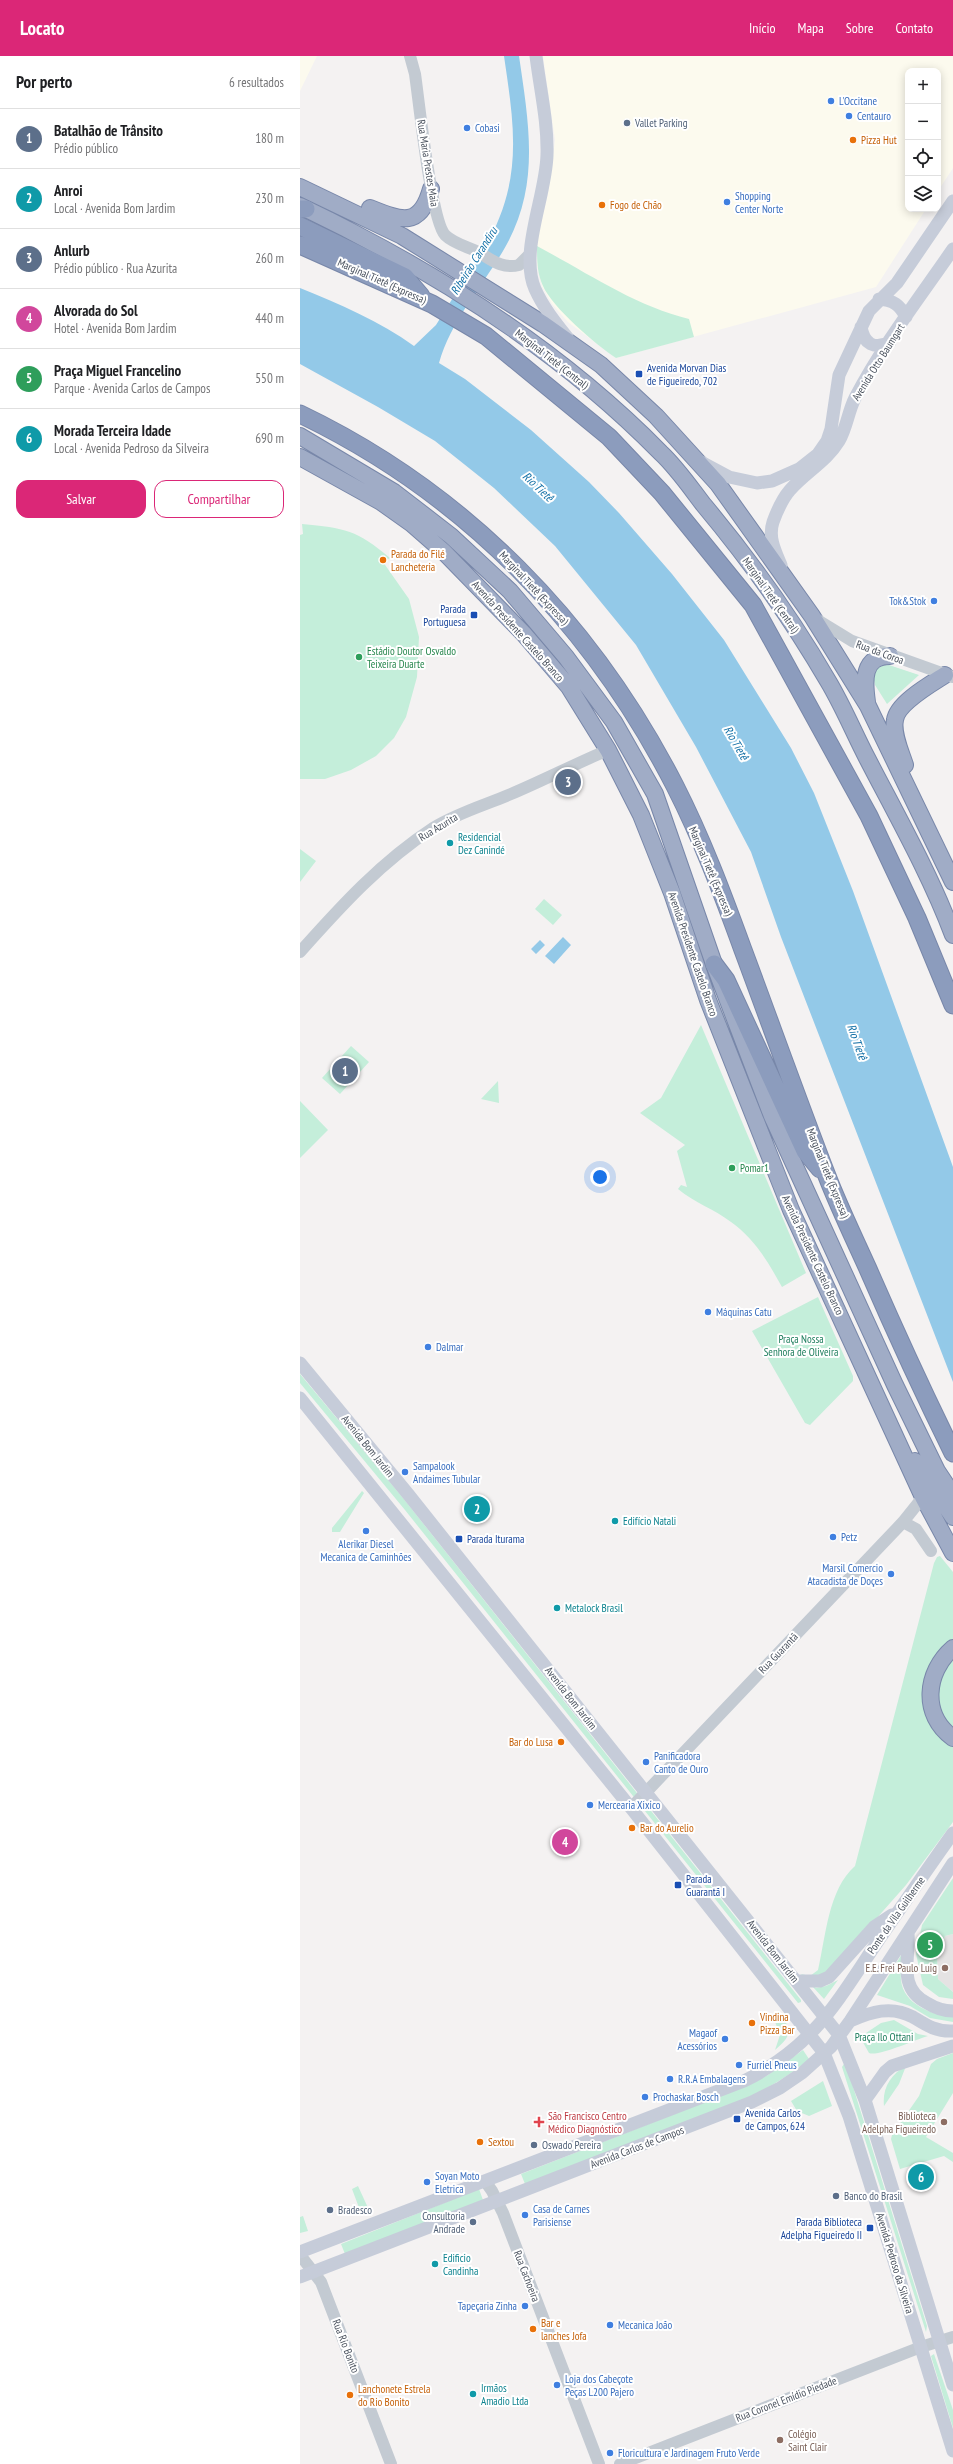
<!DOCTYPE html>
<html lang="pt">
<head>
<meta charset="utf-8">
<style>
	:root { --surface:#fff; --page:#f2f2f2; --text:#202124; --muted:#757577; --line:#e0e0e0; --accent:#db2777 }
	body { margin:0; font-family:"PT Sans Narrow",sans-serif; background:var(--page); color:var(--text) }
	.controls { position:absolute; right:12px; top:12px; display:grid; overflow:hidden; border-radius:8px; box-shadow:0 2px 10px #0003 }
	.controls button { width:36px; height:36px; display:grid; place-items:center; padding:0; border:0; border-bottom:1px solid var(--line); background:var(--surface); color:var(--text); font:20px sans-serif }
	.you { position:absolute; left:300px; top:1121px; width:14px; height:14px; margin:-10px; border:3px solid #fff; border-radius:50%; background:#1a73e8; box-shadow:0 0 0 6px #1a73e833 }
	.badge { display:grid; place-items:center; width:26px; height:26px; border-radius:50%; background:var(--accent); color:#fff; font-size:13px; font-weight:700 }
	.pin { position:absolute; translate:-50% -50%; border:2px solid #fff; box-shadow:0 1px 4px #0006 }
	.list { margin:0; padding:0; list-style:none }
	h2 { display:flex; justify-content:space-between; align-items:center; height:52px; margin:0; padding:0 16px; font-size:17px }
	h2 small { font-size:13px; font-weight:400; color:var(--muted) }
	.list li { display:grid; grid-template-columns:26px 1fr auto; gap:12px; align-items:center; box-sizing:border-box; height:60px; padding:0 16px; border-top:1px solid var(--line) }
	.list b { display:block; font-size:15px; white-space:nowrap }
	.list p { margin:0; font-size:13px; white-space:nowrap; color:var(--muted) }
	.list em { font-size:13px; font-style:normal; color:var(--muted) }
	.actions { display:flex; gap:8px; padding:12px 16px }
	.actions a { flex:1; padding:9px 0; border:1px solid var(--accent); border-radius:12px; text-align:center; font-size:14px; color:var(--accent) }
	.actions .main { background:var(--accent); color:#fff }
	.icon { flex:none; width:22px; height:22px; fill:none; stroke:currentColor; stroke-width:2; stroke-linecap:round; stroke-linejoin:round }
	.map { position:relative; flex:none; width:653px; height:2408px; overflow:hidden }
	header { display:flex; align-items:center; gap:24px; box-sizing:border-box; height:56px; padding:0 20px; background:var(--accent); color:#fff }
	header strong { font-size:19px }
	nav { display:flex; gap:22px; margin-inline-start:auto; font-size:14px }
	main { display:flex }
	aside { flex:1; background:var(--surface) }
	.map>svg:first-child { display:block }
	.commercial { fill:#fcfaee }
	.education { fill:#e5e3e3 }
	.green { fill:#c4eeda }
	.water { fill:#93c9e8 }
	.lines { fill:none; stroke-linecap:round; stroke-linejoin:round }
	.trunk-casing { stroke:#7887a9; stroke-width:18 }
	.motorway-casing { stroke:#7887a9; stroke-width:19 }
	.tertiary { stroke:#c3cad2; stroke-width:12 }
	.secondary { stroke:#c6ccd9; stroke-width:13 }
	.trunk { stroke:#a0acc6; stroke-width:16 }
	.motorway { stroke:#8c9cbd; stroke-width:17 }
	.shop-dot { fill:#3f7fe0; stroke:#fff; stroke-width:1.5 }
	.service-dot { fill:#5c6f8a; stroke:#fff; stroke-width:1.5 }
	.food-dot { fill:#e8710a; stroke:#fff; stroke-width:1.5 }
	.transit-dot { fill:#1a4fb4; stroke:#fff; stroke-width:1.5 }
	.leisure-dot { fill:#2e9e5b; stroke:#fff; stroke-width:1.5 }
	.culture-dot { fill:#0f9aa8; stroke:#fff; stroke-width:1.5 }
	.education-dot { fill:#8d6e63; stroke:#fff; stroke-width:1.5 }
	.health-dot { fill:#e0444e; stroke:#fff; stroke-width:1.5 }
	.labels { text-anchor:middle; stroke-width:4; stroke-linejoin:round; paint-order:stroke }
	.shop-label { font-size:11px; fill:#366cbe; stroke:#fff; text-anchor:start }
	.service-label { font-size:11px; fill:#4e5e75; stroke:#fff; text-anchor:start }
	.food-label { font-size:11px; fill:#c56008; stroke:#fff; text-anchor:start }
	.street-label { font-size:11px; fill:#4a525e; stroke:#fff }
	.transit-label { font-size:11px; fill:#164399; stroke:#fff; text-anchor:start }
	.leisure-label { font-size:11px; fill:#27864d; stroke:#fff; text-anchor:start }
	.culture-label { font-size:11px; fill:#0d838f; stroke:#fff; text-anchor:start }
	.park-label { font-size:11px; fill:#1d7d5c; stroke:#fff }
	.education-label { font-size:11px; fill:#785e54; stroke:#fff; text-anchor:end }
	.health-label { font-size:11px; fill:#be3a42; stroke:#fff; text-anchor:start }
	.water-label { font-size:12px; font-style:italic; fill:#1471a7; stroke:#fff }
</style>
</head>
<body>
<header>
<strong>Locato</strong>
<nav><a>Início</a><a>Mapa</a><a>Sobre</a><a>Contato</a></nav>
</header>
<main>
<aside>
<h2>Por perto<small>6 resultados</small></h2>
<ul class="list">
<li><span class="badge" style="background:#5c6f8a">1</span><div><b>Batalhão de Trânsito</b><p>Prédio público</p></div><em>180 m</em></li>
<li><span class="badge" style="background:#0f9aa8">2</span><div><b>Anroi</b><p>Local · Avenida Bom Jardim</p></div><em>230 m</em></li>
<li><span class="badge" style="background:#5c6f8a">3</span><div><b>Anlurb</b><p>Prédio público · Rua Azurita</p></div><em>260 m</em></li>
<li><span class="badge" style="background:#d1479c">4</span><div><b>Alvorada do Sol</b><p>Hotel · Avenida Bom Jardim</p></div><em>440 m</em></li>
<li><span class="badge" style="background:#2e9e5b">5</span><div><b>Praça Miguel Francelino</b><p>Parque · Avenida Carlos de Campos</p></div><em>550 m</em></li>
<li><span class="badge" style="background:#0f9aa8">6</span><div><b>Morada Terceira Idade</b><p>Local · Avenida Pedroso da Silveira</p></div><em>690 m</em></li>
</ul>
<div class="actions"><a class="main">Salvar</a><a>Compartilhar</a></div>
</aside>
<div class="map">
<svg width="653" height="2408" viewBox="0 0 653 2408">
	<rect width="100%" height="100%" fill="#f4f2f2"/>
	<path class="commercial" d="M0 0H17L0 35Z
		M243 0H653V112L638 135V15H608V153H626L576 231 316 302 268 266 252 248 242 230 237 208V184L248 138 255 84Z"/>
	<path class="education" d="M653 1878V1936L638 1923 637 1900 645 1880Z"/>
	<path class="green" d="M237 190C286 216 335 250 389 263L394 281 316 302C296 289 252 251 243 230 237 217 237 204 237 190Z
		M2 468C45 472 57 474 90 502L83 506 109 543 119 581 117 621 106 661 94 682 76 700 51 714 25 723H0V479L3 478Z
		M589 609 619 619 587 648 575 629 573 620 578 610Z
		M0 793 16 805 0 826Z
		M244 843 262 859 253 869 235 853Z
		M401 969 506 1217 482 1231C468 1206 455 1183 431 1166 414 1153 395 1147 378 1133L381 1129 387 1131 377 1095 385 1089 340 1057 361 1042Z
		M51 990 69 1006 40 1038 22 1022Z
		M198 1025 199 1047 181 1043Z
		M0 1045 28 1074 0 1102Z
		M518 1241 553 1320V1325L510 1369 505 1367 452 1275Z
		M0 1318 103 1442 501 1944V1946L498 1947 105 1454 0 1327Z
		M62 1435 64 1437 40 1476H32V1472Z
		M640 1500 653 1516V1766L606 1829 515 1932 526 1930 538 1924 524 1943 501 1918 510 1920 518 1914C526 1880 528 1834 555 1810L634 1507 637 1501Z
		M653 1822V1878L645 1880 637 1900 638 1923 653 1936V1943L639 1941 623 1929 616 1898 622 1869Z
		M603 1896C602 1905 600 1915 601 1924 603 1948 633 1960 653 1960V1966L630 1962 610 1950 577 1939Z
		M478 1955C492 1973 493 1979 475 1994L480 1979 474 1963Z
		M594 1964 618 1978 628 1980C614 1984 578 2001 569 1997L560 1981 581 1967Z
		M503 1994 509 2003C491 2019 471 2030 450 2041L225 2128 221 2118 446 2030 468 2019Z
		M653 1997V2037L626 2081 653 2097V2106L644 2100 600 2113 591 2083 592 2079 619 2040 631 2008 637 2003Z
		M544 2008H546L627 2270 626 2276 542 2011Z
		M606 2010 599 2028 584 2050C582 2032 591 2018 606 2010Z
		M523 2025 532 2050 509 2060 497 2055 491 2045Z
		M58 2130 69 2154 61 2157 52 2133Z
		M179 2133 183 2144 45 2198 41 2188Z
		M3 2160 8 2175 0 2177V2161Z
		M634 2298 653 2354V2372L631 2300Z"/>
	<path class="water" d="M204 0H219C229 69 241 132 203 195 181 232 151 265 139 307L165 323 231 374 289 426 319 457 372 518 424 584 491 692 514 737 553 835 653 1111V1326L481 881 451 796 396 691 336 589 255 490 194 432 135 385 78 351 0 308V232C39 248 80 265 114 290L136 269 189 184C223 120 214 69 204 0Z
		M263 881 271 889 254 908 245 900Z
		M240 884 245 889 236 898 231 893Z"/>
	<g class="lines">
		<g class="trunk-casing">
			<path id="trunk" d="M0 131 102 180 243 268 301 309 356 360 418 428 512 560 568 650 653 826
				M0 150C132 213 258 292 361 397 377 412 390 431 403 448 449 503 492 563 528 625 543 650 554 677 567 702 597 760 630 818 653 879
				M70 152C102 165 120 172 131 133
				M0 380 94 436 151 480 210 535 266 601 314 666 355 738 414 908 472 1060 595 1329 637 1415 653 1439
				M0 401 81 446 112 468 144 496 223 577 269 631 308 694 341 759 372 837 408 944 491 1154 623 1441 653 1497
				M567 646C564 625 562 600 590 600
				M605 709C601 696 592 678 595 664 597 647 631 628 645 619
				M615 1405 653 1461
				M653 1592C625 1616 621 1659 653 1682"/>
		</g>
		<g class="motorway-casing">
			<path id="motorway" d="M0 153H6
				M0 170 105 221 121 240
				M0 189 132 248 186 280 309 381 362 437 453 549 569 760 617 862 653 949
				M0 358C165 437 292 568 375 730 402 783 423 839 443 894 471 969 498 1045 527 1120 539 1151 554 1182 568 1213 595 1275 623 1336 653 1397
				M414 908 426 924 505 1095 520 1113"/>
		</g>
		<path class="tertiary" d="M110 0 115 18C119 45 131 164 145 179 154 188 169 191 180 197 193 205 203 213 219 209L230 198
			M516 563 552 585 653 621
			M0 896C41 850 81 806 133 772 157 757 185 749 211 738 244 724 275 708 308 694
			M603 1466 616 1473 631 1495
			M331 1752 603 1466 623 1441
			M185 2125 192 2135 203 2157 299 2408
			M0 2199 21 2226 91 2408
			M320 2408 621 2291 653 2281"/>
		<path class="secondary" d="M236 0C240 33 248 66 247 99 246 140 219 196 235 233 243 251 255 266 267 281
			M579 243C593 244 600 249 606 261
			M561 271C564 288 574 294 590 286
			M401 406 429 421 457 427 472 425 499 413 518 398 527 385 531 373 539 319 569 255 597 227 653 145
			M481 509C475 495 468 481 473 466 477 455 483 442 490 434 506 416 527 405 539 385 547 371 548 356 555 342 582 290 620 241 653 193
			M0 1307 108 1438 539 1979 565 2044 653 2329
			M0 1342 331 1752 524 1997 549 2060 653 2395
			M608 1876C610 1903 597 1932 627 1947 635 1952 644 1955 653 1955
			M496 1925H520L529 1921 574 1871 592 1859
			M550 1965C571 1956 591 1949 613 1961 626 1969 636 1976 653 1975
			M565 2044 585 2016 592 2010 653 1990
			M0 2196 444 2025C515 1990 537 1945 580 1882 604 1847 628 1812 653 1777
			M0 2221 452 2046 480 2032 502 2017 531 1991 550 1965 653 1807"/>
		<use href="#trunk" class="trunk"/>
		<use href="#motorway" class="motorway"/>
	</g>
	<g class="shop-dot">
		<circle cx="531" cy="45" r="4"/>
		<circle cx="549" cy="60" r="4"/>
		<circle cx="167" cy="72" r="4"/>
		<circle cx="427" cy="146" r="4"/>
		<circle cx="634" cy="545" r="4"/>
		<circle cx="408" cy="1256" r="4"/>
		<circle cx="128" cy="1291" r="4"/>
		<circle cx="105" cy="1416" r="4"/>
		<circle cx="66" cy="1475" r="4"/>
		<circle cx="533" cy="1481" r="4"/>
		<circle cx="591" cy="1518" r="4"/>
		<circle cx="346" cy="1706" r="4"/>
		<circle cx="290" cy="1749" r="4"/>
		<circle cx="425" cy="1983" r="4"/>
		<circle cx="439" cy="2009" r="4"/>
		<circle cx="370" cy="2023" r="4"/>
		<circle cx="345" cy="2041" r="4"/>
		<circle cx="127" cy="2126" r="4"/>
		<circle cx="225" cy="2159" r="4"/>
		<circle cx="225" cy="2250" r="4"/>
		<circle cx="310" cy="2269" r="4"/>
		<circle cx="257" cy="2329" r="4"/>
		<circle cx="310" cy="2397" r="4"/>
	</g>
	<g class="service-dot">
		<circle cx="327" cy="67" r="4"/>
		<circle cx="234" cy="2089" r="4"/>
		<circle cx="536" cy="2140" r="4"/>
		<circle cx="30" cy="2154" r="4"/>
		<circle cx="173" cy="2166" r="4"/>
	</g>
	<g class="food-dot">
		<circle cx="553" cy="84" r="4"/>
		<circle cx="302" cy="149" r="4"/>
		<circle cx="83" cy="504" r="4"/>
		<circle cx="261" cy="1686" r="4"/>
		<circle cx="332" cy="1772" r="4"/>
		<circle cx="452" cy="1967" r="4"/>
		<circle cx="180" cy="2086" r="4"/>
		<circle cx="233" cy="2273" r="4"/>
		<circle cx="50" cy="2339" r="4"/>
	</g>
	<g class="transit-dot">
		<rect x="335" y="314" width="8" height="8" rx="2"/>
		<rect x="170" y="555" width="8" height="8" rx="2"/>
		<rect x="155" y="1479" width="8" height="8" rx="2"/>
		<rect x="374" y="1825" width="8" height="8" rx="2"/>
		<rect x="433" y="2059" width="8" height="8" rx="2"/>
		<rect x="566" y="2168" width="8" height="8" rx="2"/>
	</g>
	<g class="leisure-dot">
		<circle cx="59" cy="601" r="4"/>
		<circle cx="432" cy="1112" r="4"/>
	</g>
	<g class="culture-dot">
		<circle cx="150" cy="787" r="4"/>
		<circle cx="315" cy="1465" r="4"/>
		<circle cx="257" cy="1552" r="4"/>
		<circle cx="135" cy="2208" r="4"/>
		<circle cx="173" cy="2338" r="4"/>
	</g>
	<g class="education-dot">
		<circle cx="645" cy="1912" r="4"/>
		<circle cx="644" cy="2066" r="4"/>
		<circle cx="480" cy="2384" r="4"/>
	</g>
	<path class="health-dot" d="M237 2060h4v4h4v4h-4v4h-4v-4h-4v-4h4z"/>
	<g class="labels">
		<g class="shop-label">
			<text x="539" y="49">L'Occitane</text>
			<text x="557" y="64">Centauro</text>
			<text x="175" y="76">Cobasi</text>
			<text x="435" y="144">Shopping<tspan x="435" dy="13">Center Norte</tspan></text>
			<text x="626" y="549" text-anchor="end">Tok&amp;Stok</text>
			<text x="416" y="1260">Máquinas Catu</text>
			<text x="136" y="1295">Dalmar</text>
			<text x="113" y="1414">Sampalook<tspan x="113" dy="13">Andaimes Tubular</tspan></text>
			<text x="541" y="1485">Petz</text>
			<text x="66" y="1492" text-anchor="middle">Alerikar Diesel<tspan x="66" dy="13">Mecanica de Caminhões</tspan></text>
			<text x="583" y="1516" text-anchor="end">Marsil Comercio<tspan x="583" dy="13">Atacadista de Doçes</tspan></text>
			<text x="354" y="1704">Panificadora<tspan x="354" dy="13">Canto de Ouro</tspan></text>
			<text x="298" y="1753">Mercearia Xixico</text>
			<text x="417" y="1981" text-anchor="end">Magaof<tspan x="417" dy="13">Acessórios</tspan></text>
			<text x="447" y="2013">Furriel Pneus</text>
			<text x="378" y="2027">R.R.A Embalagens</text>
			<text x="353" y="2045">Prochaskar Bosch</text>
			<text x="135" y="2124">Soyan Moto<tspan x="135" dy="13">Eletrica</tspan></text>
			<text x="233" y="2157">Casa de Carnes<tspan x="233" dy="13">Parisiense</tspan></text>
			<text x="217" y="2254" text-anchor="end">Tapeçaria Zinha</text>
			<text x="318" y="2273">Mecanica João</text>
			<text x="265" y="2327">Loja dos Cabeçote<tspan x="265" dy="13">Peças L200 Pajero</tspan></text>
			<text x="318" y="2401">Floricultura e Jardinagem Fruto Verde</text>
		</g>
		<g class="service-label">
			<text x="335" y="71">Vallet Parking</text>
			<text x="242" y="2093">Oswado Pereira</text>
			<text x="544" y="2144">Banco do Brasil</text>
			<text x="38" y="2158">Bradesco</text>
			<text x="165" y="2164" text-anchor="end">Consultoria<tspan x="165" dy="13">Andrade</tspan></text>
		</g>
		<g class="food-label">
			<text x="561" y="88">Pizza Hut</text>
			<text x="310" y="153">Fogo de Chão</text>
			<text x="91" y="502">Parada do Filé<tspan x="91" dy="13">Lancheteria</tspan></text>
			<text x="253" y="1690" text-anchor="end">Bar do Lusa</text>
			<text x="340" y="1776">Bar do Aurelio</text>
			<text x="460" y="1965">Vindina<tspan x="460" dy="13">Pizza Bar</tspan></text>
			<text x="188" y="2090">Sextou</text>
			<text x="241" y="2271">Bar e<tspan x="241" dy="13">lanches Jofa</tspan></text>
			<text x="58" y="2337">Lanchonete Estrela<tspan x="58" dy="13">do Rio Bonito</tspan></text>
		</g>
		<g class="street-label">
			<text transform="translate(128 107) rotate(81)" y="4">Rua Maria Prestes Maia</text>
			<text transform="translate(82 225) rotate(24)" y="4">Marginal Tietê (Expressa)</text>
			<text transform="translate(252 303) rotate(38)" y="4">Marginal Tietê (Central)</text>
			<text transform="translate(578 306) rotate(-58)" y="4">Avenida Otto Baumgart</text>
			<text transform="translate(234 532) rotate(47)" y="4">Marginal Tietê (Expressa)</text>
			<text transform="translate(471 539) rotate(55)" y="4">Marginal Tietê (Central)</text>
			<text transform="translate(218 575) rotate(48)" y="4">Avenida Presidente Castelo Branco</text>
			<text transform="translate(580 596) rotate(20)" y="4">Rua da Coroa</text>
			<text transform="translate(138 771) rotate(-31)" y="4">Rua Azurita</text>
			<text transform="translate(411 815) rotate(67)" y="4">Marginal Tietê (Expressa)</text>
			<text transform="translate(393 898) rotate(71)" y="4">Avenida Presidente Castelo Branco</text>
			<text transform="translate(528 1117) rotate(68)" y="4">Marginal Tietê (Expressa)</text>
			<text transform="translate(513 1199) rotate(65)" y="4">Avenida Presidente Castelo Branco</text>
			<text transform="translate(68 1390) rotate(51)" y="4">Avenida Bom Jardim</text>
			<text transform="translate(478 1597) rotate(-46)" y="4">Rua Guarantã</text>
			<text transform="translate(271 1642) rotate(52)" y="4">Avenida Bom Jardim</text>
			<text transform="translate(596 1859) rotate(-55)" y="4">Ponte da Vila Guilherme</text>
			<text transform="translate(473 1895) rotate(52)" y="4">Avenida Bom Jardim</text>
			<text transform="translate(337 2091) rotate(-21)" y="4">Avenida Carlos de Campos</text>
			<text transform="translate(595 2207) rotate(73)" y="4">Avenida Pedroso da Silveira</text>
			<text transform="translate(227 2220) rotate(69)" y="4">Rua Cachoeira</text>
			<text transform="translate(46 2290) rotate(69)" y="4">Rua Rio Bonito</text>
			<text transform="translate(486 2343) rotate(-21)" y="4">Rua Coronel Emídio Piedade</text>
		</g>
		<g class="transit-label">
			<text x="347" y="316">Avenida Morvan Dias<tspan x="347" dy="13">de Figueiredo, 702</tspan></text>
			<text x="166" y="557" text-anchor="end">Parada<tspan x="166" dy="13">Portuguesa</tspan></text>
			<text x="167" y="1487">Parada Iturama</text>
			<text x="386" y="1827">Parada<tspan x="386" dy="13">Guarantã I</tspan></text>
			<text x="445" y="2061">Avenida Carlos<tspan x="445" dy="13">de Campos, 624</tspan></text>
			<text x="562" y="2170" text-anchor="end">Parada Biblioteca<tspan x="562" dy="13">Adelpha Figueiredo II</tspan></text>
		</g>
		<g class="leisure-label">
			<text x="67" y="599">Estádio Doutor Osvaldo<tspan x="67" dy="13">Teixeira Duarte</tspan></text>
			<text x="440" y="1116">Pomar1</text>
		</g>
		<g class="culture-label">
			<text x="158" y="785">Residencial<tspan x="158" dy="13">Dez Canindé</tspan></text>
			<text x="323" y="1469">Edifício Natali</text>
			<text x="265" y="1556">Metalock Brasil</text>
			<text x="143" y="2206">Edificio<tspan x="143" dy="13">Candinha</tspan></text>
			<text x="181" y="2336">Irmãos<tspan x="181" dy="13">Amadio Ltda</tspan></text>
		</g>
		<g class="park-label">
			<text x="501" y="1287">Praça Nossa<tspan x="501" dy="13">Senhora de Oliveira</tspan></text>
			<text x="584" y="1985">Praça Ilo Ottani</text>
		</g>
		<g class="education-label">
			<text x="637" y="1916">E.E. Frei Paulo Luig</text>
			<text x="636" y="2064">Biblioteca<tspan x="636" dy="13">Adelpha Figueiredo</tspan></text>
			<text x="488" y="2382" text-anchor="start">Colégio<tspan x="488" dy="13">Saint Clair</tspan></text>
		</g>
		<g class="health-label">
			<text x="248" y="2064">São Francisco Centro<tspan x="248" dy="13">Médico Diagnóstico</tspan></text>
		</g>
		<g class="water-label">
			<text transform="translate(174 205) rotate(-58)" y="4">Ribeirão Carandiru</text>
			<text transform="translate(238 431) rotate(43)" y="4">Rio Tietê</text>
			<text transform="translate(436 687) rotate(60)" y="4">Rio Tietê</text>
			<text transform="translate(557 986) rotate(70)" y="4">Rio Tietê</text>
		</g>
	</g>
</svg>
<div class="controls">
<button>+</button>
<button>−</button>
<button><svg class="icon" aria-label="locate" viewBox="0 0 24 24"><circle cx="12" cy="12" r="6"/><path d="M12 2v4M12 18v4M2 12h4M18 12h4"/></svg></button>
<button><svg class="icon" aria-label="layers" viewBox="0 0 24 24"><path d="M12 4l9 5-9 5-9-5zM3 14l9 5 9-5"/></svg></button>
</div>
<div class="you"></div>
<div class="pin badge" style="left:45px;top:1015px;background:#5c6f8a">1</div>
<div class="pin badge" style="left:177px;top:1453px;background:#0f9aa8">2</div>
<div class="pin badge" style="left:268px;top:726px;background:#5c6f8a">3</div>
<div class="pin badge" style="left:265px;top:1786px;background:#d1479c">4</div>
<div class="pin badge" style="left:630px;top:1889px;background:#2e9e5b">5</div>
<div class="pin badge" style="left:621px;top:2121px;background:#0f9aa8">6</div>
</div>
</main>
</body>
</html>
